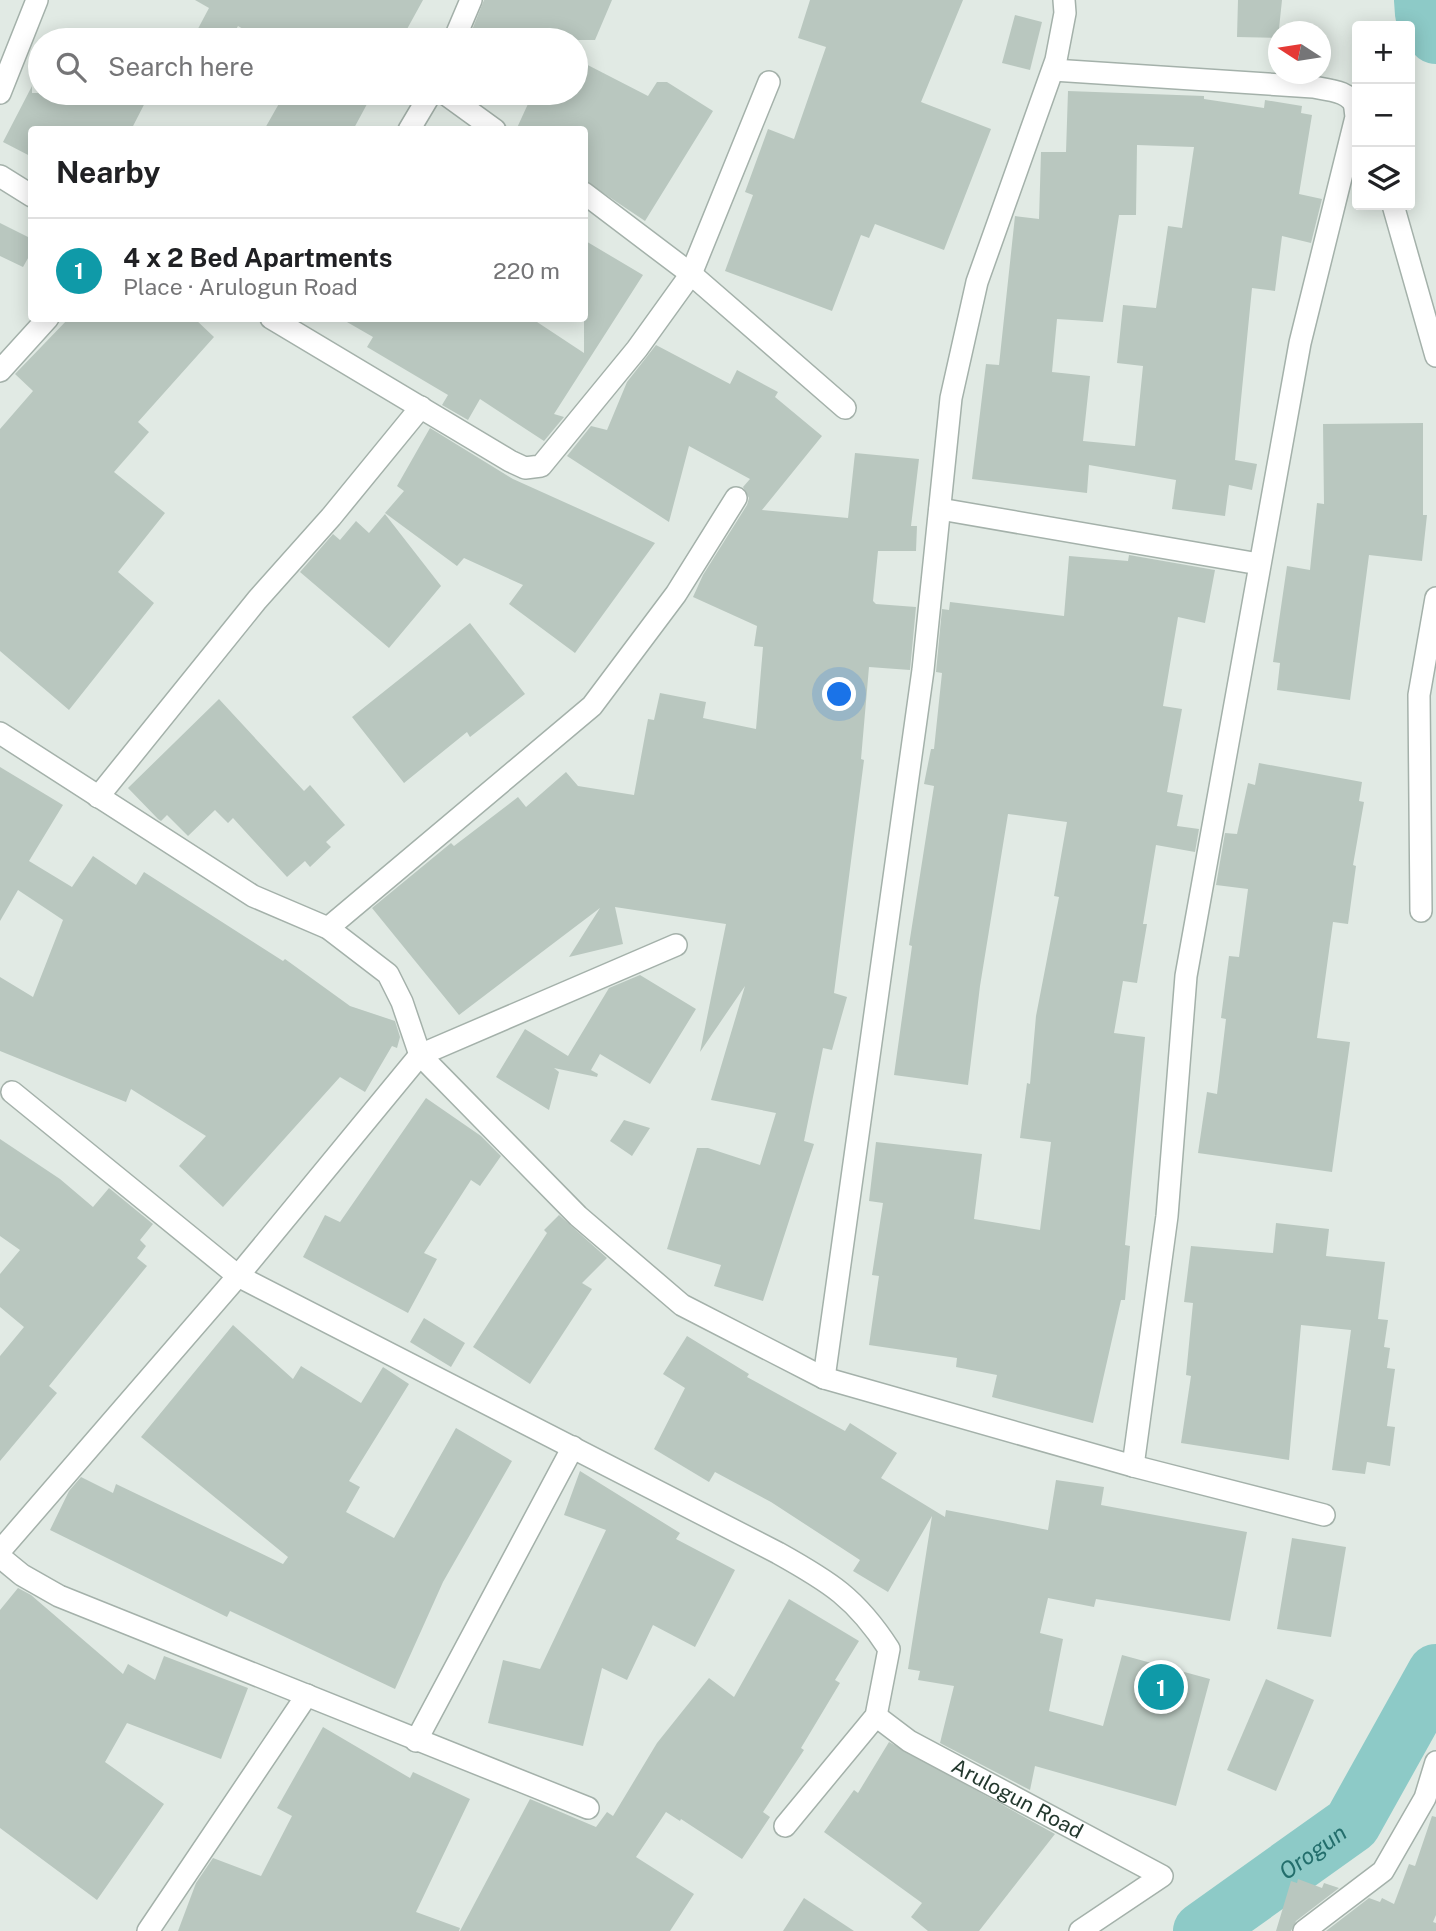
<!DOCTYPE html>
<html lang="en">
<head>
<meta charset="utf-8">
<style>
	:root { --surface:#fff; --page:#f6f6f6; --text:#202124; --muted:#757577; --line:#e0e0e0; --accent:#0f766e }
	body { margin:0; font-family:"Public Sans",sans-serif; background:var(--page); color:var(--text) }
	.controls { position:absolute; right:21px; top:21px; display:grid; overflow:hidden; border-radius:7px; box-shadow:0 4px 18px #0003 }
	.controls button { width:63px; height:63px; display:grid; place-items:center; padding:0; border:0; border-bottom:2px solid var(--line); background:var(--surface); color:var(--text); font:35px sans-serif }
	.compass { position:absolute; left:1268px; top:21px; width:63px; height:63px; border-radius:50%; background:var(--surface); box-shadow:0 4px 18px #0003; rotate:282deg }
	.you { position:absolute; left:840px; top:695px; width:24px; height:24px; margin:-18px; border:5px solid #fff; border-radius:50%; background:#1a73e8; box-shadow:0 0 0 10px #1a73e833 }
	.badge { display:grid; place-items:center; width:46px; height:46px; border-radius:50%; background:var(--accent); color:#fff; font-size:23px; font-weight:700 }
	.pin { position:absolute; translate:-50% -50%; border:4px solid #fff; box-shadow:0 2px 7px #0006 }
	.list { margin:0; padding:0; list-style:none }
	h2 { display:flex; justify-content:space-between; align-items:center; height:91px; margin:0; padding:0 28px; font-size:30px }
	h2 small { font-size:23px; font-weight:400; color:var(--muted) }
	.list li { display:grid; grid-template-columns:46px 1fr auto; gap:21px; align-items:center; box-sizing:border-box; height:105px; padding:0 28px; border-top:2px solid var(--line) }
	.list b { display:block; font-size:26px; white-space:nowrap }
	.list p { margin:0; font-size:23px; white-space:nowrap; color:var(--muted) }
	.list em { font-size:23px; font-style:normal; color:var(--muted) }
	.icon { flex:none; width:38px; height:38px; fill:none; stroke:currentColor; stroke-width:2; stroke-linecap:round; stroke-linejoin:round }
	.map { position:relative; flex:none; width:1436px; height:1931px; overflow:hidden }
	.search { position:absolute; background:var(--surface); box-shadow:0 4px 18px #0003; left:28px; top:28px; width:560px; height:77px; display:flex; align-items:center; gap:18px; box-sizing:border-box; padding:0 24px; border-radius:38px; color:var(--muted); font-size:26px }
	.panel { position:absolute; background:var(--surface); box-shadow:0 4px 18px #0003; left:28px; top:126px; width:560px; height:196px; border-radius:7px }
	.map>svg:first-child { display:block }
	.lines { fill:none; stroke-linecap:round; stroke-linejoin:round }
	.river { stroke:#8dcac7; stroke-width:58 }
	.building { fill:#b9c7bf; fill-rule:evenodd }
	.street-casing { stroke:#a4b1aa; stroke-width:24 }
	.street { stroke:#fff; stroke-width:21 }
	.labels { text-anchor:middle; stroke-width:7; stroke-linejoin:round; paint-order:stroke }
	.street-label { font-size:21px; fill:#23382e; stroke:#f1f7f2 }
	.water-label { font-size:23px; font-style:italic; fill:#236e6c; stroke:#f1f7f2 }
</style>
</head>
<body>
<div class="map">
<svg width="1436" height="1931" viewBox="0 0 1436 1931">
	<rect width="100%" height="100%" fill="#e1eae4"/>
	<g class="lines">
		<g class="river">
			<path d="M1423 0 1424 14 1436 35"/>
			<path id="s1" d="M1202 1931 1352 1824 1436 1673"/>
		</g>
	</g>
	<path class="building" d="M195 0H423L401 40H262L238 26 230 40H192L209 8Z
		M484 0H612L595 40H468Z
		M810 0H963L921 102 991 129 944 250 875 224 869 238 861 235 832 311 725 271 753 195 745 192 768 129 794 139 826 47 798 38Z
		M1238 0H1282L1278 38 1237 37Z
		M1015 15 1042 22 1030 70 1002 63Z
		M576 59 648 96 657 82H667L713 111 645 221 584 180V130H516L533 93H576Z
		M32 86V93H150L131 130H32V157L3 142Z
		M1068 91 1204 96V99L1264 108 1265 100 1302 106 1301 113 1312 115 1299 194 1322 199 1311 243 1282 236 1275 291 1252 288 1235 460 1257 464 1252 490 1229 485 1225 516 1172 509 1176 480 1089 465 1087 493 972 479 986 364 999 365 1015 216 1039 219 1041 152H1066ZM1137 145 1194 147 1182 228 1168 226 1156 308 1123 305 1117 363 1143 366 1135 446 1083 441 1090 376 1052 372 1057 319 1103 322 1119 215H1136Z
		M285 93H373L353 130H264Z
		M0 223 32 239V251L23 267 0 256Z
		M584 240 643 275 554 414 564 417 544 441 480 399 468 420 442 405 448 395 367 347 373 337 340 318H531L584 353Z
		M69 318H194L214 337 138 422 149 432 114 472 165 513 118 572 154 603 69 710 0 651V429L33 391 15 374Z
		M656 345 730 384 737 370 778 392 775 397 822 436 762 510 848 518 855 453 919 459 911 526H917L916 551H878L873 601 876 604 916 607 910 670 869 667 861 759 864 760 834 993 847 997 832 1050 823 1048 804 1141 814 1144 763 1301 714 1286 721 1265 667 1249 697 1148H708L760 1165 776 1113 711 1100 745 986 700 1052 726 924 615 907 623 944 569 957 600 908 459 1015 372 908 451 843 454 846 518 797 526 807 566 772 578 786 634 795 648 719 654 720 660 693 706 702 703 718 756 729 763 647 754 646 757 626 693 597 703 575 747 505 749 498 743 487 750 479 689 446 669 522 567 456 591 426 607 430 627 382Z
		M1423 423V515H1427L1422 561 1369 555 1350 700 1277 690 1280 663 1273 662 1287 566 1310 570 1317 503 1324 504 1323 424Z
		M430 428 513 479 655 543 575 653 509 604 523 585 464 558 457 566 385 513 404 491 397 486Z
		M385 514 441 586 389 648 300 572 333 534 340 540 356 521 369 533Z
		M1129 555 1215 570 1205 623 1178 617 1163 706 1182 709 1167 792 1183 795 1177 826 1199 829 1195 852 1156 845 1143 924H1147L1137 983 1123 981 1114 1033 1145 1037 1125 1245 1130 1246 1125 1300H1121L1093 1423 992 1397 997 1375 956 1367 957 1358 869 1345 879 1276 872 1275 883 1203 869 1201 876 1142 982 1154 974 1219 1040 1230 1051 1142 1020 1138 1027 1083 1030 1084 1036 1016 1059 897 1054 896 1067 822 1008 814 980 986 968 1085 894 1075 912 946 909 945 934 786 924 784 931 749H934L942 673 936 672 942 609 949 610 950 602 1064 616 1069 556 1128 561Z
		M470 623 525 694 470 737 467 732 404 783 352 717Z
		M219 699 304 791 310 785 345 825 326 842 331 847 310 867 305 861 287 877 233 818 228 823 215 810 188 836 167 815 161 821 158 819 128 788Z
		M1259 763 1362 782 1359 801 1364 802 1353 865 1356 866 1348 924 1333 922 1317 1038 1350 1042 1332 1172 1198 1153 1207 1092 1217 1094 1226 1019 1221 1018 1229 956 1239 957 1248 889 1216 885 1225 833 1237 834 1248 783 1255 785Z
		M0 767 63 805 29 861 72 887 93 856 136 885 144 872 283 961 285 959 350 1006 395 1021 400 1037 397 1048 392 1046 365 1092 340 1077 223 1207 179 1166 206 1136 131 1089 126 1102 0 1051V977L33 997 63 920 18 890 0 921Z
		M640 975 696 1009 650 1084 600 1054 591 1070 598 1074 597 1077 554 1068 559 1072 549 1110 496 1077 525 1029 568 1056 609 988Z
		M426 1098 481 1136 501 1156 480 1186 471 1180 424 1253 437 1259 408 1313 303 1257 325 1215 340 1222Z
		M624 1120 650 1128 632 1156 610 1141Z
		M0 1139 60 1179 93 1207 109 1188 153 1224 140 1240 146 1246 137 1258 147 1266 49 1386 57 1393 0 1461V1356L24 1327 0 1307V1274L20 1250 0 1236Z
		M559 1215 607 1258 582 1283 592 1289 530 1384 473 1347 547 1233 544 1230Z
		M1276 1223 1329 1229 1326 1256 1385 1262 1378 1319 1388 1320 1384 1347 1390 1348 1387 1368 1395 1369 1387 1426 1395 1427 1390 1466 1367 1462 1365 1474 1332 1470 1351 1330 1301 1325 1289 1460 1181 1443 1191 1376 1186 1375 1193 1303 1184 1302 1191 1246 1273 1253Z
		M424 1318 465 1343 451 1367 410 1342Z
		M233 1325 293 1379 301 1366 361 1403 383 1367 409 1384 349 1481 360 1487 346 1512 394 1538 456 1428 512 1461 443 1582 395 1689 230 1611 227 1617 50 1530 69 1491 81 1477 113 1493 116 1484 283 1564 288 1557 141 1437Z
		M687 1336 749 1374 747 1377 845 1431 850 1423 897 1453 881 1478 945 1517 946 1510 1048 1530 1056 1480 1104 1487 1101 1505 1247 1532 1230 1621 1096 1599 1094 1607 1048 1598 1040 1633 1063 1639 1049 1711 1103 1726 1122 1655 1210 1679 1176 1806 1035 1766 1030 1790 940 1743 954 1686 918 1680 920 1671 908 1669 932 1516 888 1592 853 1571 860 1560 771 1502 715 1472 709 1482 654 1449 685 1388 663 1374Z
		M580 1471 680 1533 676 1539 735 1570 695 1647 653 1625 627 1680 602 1668 583 1746 488 1723 503 1660 540 1669 606 1530 564 1515Z
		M1292 1538 1346 1547 1331 1637 1277 1629Z
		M18 1588 31 1595 123 1674 128 1664 155 1680 164 1656 248 1688 221 1759 127 1723 105 1762 164 1804 97 1900 0 1828V1610Z
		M789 1599 859 1641 835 1680 840 1683 801 1748 804 1750 763 1812 770 1817 742 1859 681 1819 680 1821 666 1812 636 1857 694 1894 670 1931H460L530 1799 596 1827 607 1812 613 1816 657 1743 709 1678 734 1697Z
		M1266 1679 1314 1700 1276 1791 1227 1770Z
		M323 1727 410 1778 413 1772 470 1799 416 1912 460 1928 459 1931H178L196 1883 213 1858 261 1876 292 1816 277 1808Z
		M889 1742 1055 1834 979 1931H928L911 1917 922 1903 824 1832 854 1790 858 1793Z
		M1432 1816 1436 1817V1915L1433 1922 1436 1923V1931H1326L1369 1898 1380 1902 1382 1898 1394 1904 1409 1864 1415 1866Z
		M1298 1879 1322 1888 1324 1883 1339 1888 1296 1921 1291 1931H1276L1291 1881 1297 1883Z
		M804 1898 854 1931H783Z"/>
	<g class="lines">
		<g class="street-casing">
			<g id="street">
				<path d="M454 40 471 0"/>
				<path d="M1053 70 1313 87C1330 90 1351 91 1357 109"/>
				<path d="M0 93 37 0"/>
				<path d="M444 93 495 130"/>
				<path d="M409 130 431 93"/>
				<path d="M0 176 32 196"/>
				<path d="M584 193 691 274 845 408"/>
				<path d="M1393 205 1436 356"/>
				<path d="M271 318 510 461 525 468 541 466 637 349 691 274 769 82"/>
				<path d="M0 371 48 318"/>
				<path d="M940 509 1259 564"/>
				<path d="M0 733 253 896 328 928 388 974 402 1002 420 1055 578 1216 682 1305 824 1378 1133 1466 1324 1515"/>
				<path d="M98 797 257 600 331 517 421 407"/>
				<path d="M1421 911 1419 695 1436 598"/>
				<path d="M328 928 592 706 676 594 736 498"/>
				<path d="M12 1092 238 1276 778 1553C830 1582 856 1598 889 1649L876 1716 785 1826"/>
				<path d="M824 1378 923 670 951 398 977 282 1056 60 1065 13 1064 0"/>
				<path d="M1133 1466 1167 1216 1186 976 1300 343 1356 117 1354 100"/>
				<path d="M0 1551 238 1276 420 1055 676 945"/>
				<path d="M0 1557 22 1575 59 1596 588 1808"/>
				<path id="s2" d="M876 1716 909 1741 1162 1876 1080 1931"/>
				<path d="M416 1741 573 1447"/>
				<path d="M148 1931 307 1695"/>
				<path d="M1304 1931 1383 1871 1425 1798 1436 1762"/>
			</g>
		</g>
		<use href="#street" class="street"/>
	</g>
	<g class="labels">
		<g class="street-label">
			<text dy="7" stroke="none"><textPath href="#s2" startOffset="164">Arulogun Road</textPath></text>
		</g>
		<g class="water-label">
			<text dy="8" stroke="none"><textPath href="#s1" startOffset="136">Orogun</textPath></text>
		</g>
	</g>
</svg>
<div class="controls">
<button>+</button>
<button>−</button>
<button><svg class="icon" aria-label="layers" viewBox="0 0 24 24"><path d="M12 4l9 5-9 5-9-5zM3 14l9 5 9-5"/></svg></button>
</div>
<svg class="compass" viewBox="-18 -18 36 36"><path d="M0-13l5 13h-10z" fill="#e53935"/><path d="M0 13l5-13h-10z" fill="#757577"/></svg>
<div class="you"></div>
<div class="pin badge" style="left:1161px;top:1687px;background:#0f9aa8">1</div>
<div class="search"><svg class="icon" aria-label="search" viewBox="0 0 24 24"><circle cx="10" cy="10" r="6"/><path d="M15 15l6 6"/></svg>Search here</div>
<section class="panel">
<h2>Nearby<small></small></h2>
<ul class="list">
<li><span class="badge" style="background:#0f9aa8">1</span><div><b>4 x 2 Bed Apartments</b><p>Place · Arulogun Road</p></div><em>220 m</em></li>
</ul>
</section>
</div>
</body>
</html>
